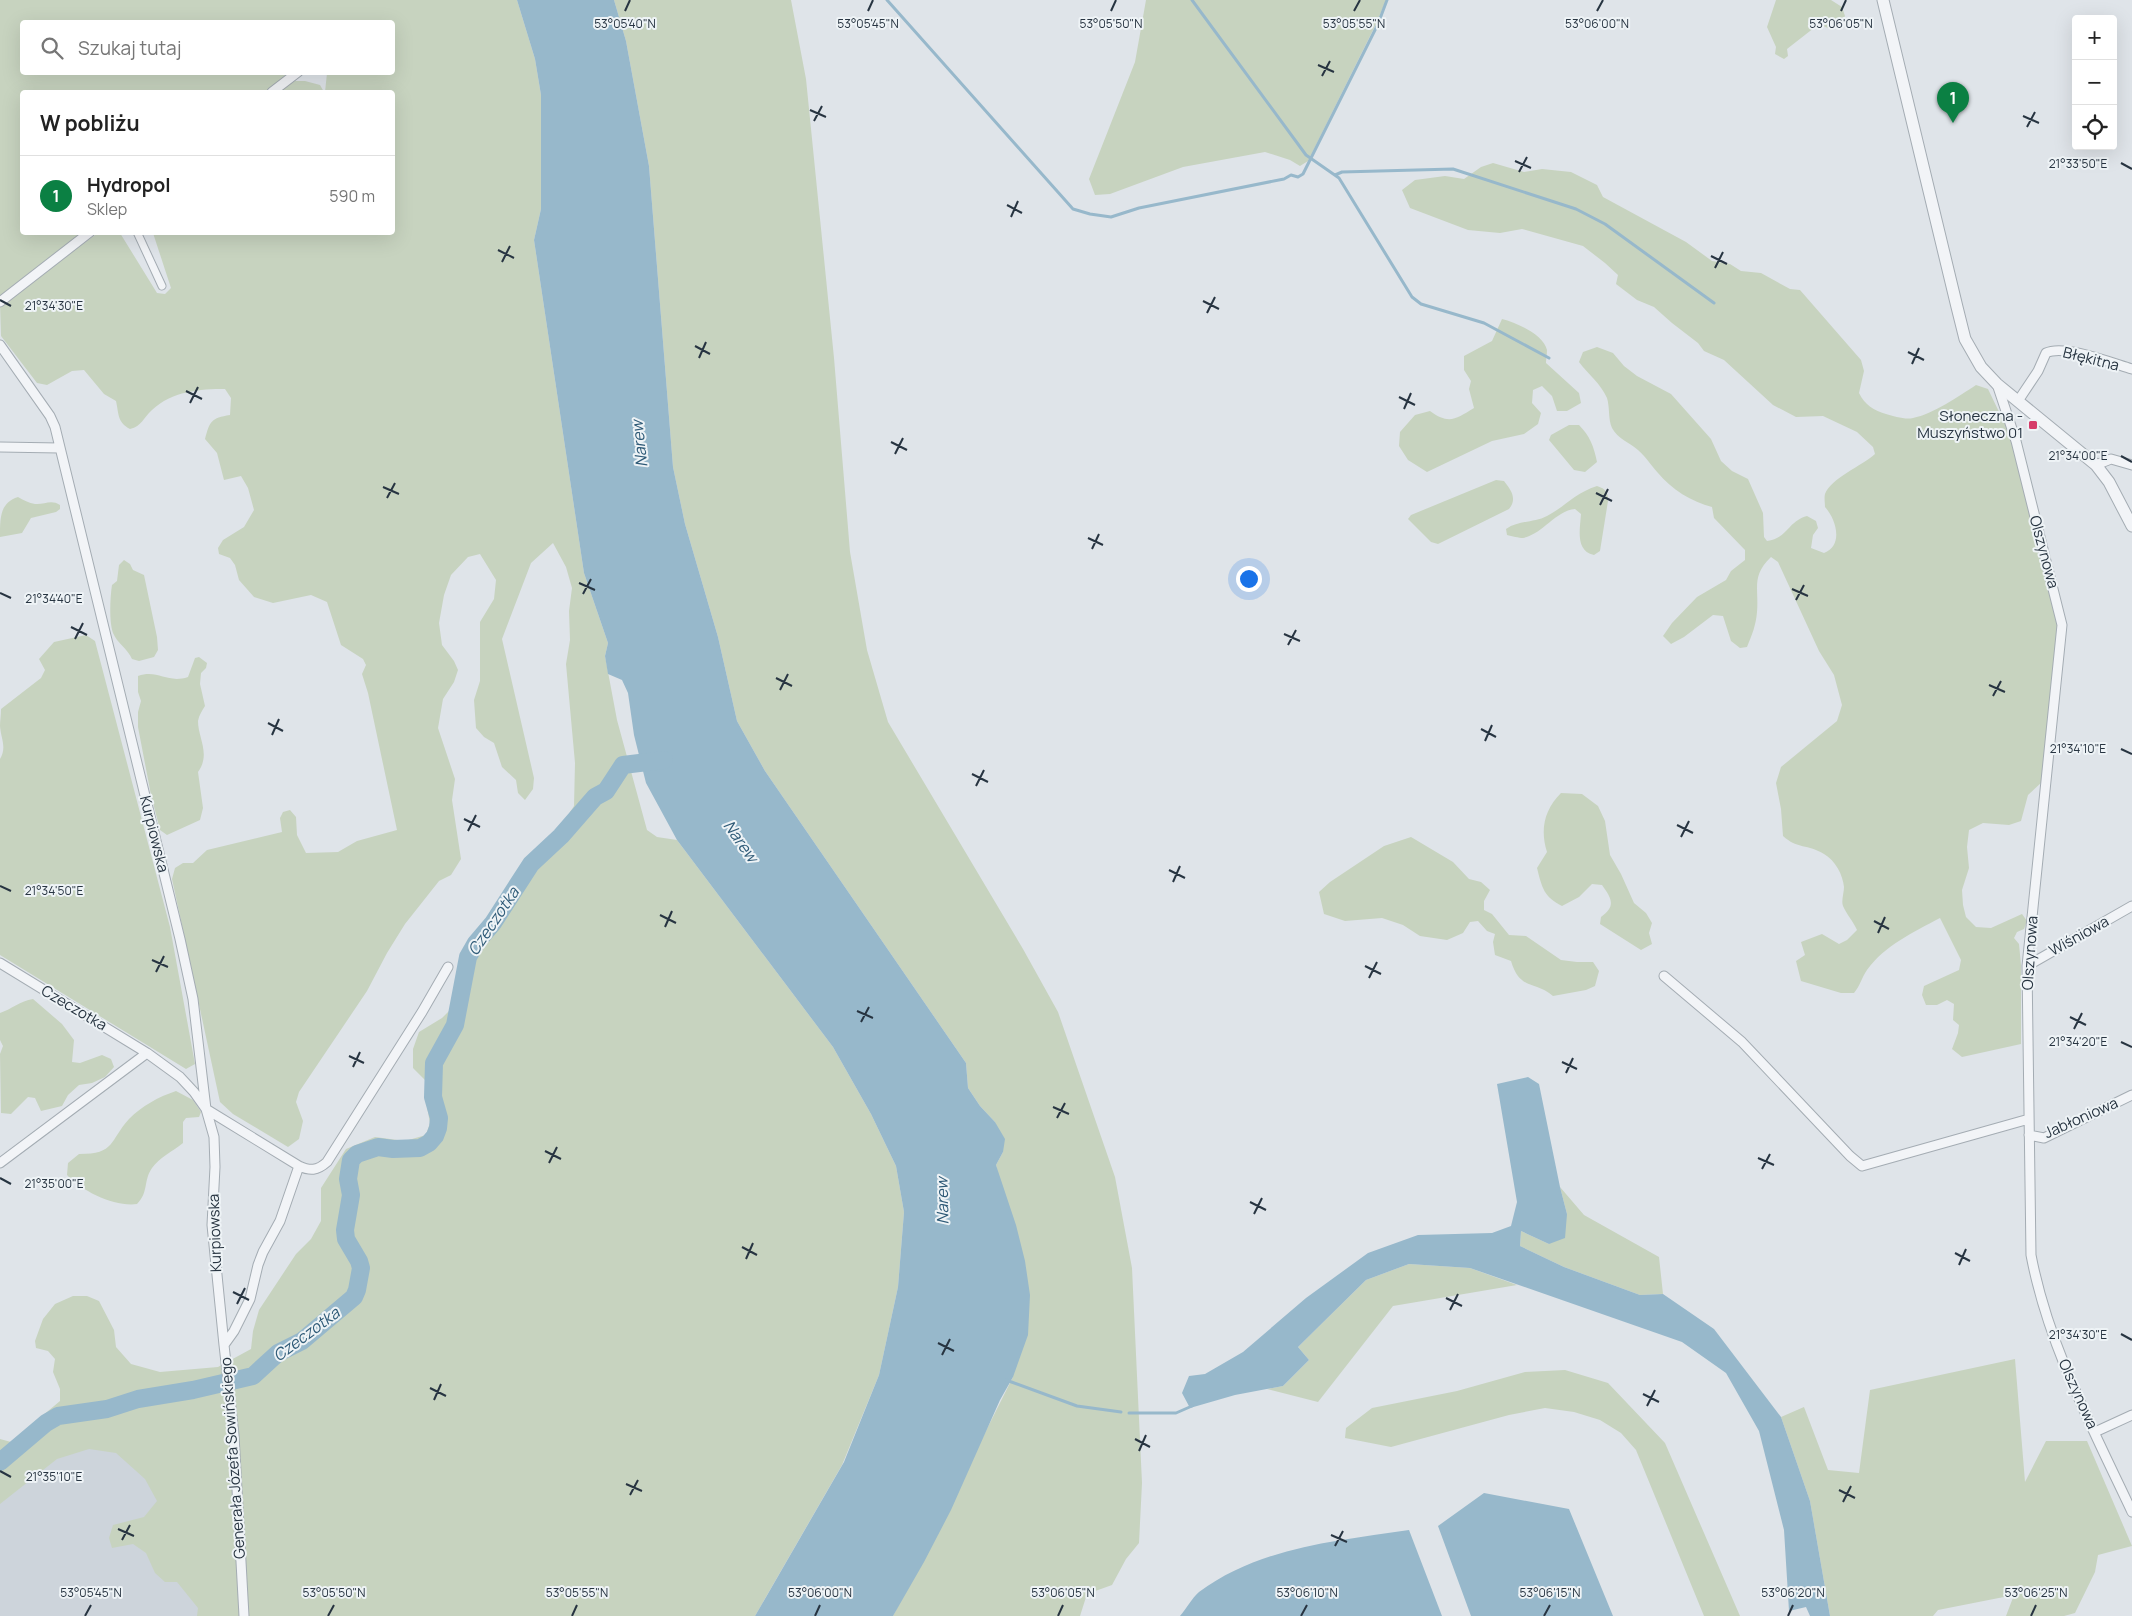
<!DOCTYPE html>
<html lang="pl">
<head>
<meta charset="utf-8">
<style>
	:root { --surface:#fff; --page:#f6f6f6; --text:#222; --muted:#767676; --line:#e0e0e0; --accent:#0b8043 }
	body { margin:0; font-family:Manrope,sans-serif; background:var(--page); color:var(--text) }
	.controls { position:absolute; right:15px; top:15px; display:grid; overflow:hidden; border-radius:5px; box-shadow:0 5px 20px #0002 }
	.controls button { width:45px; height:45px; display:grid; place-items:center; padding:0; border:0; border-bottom:1px solid var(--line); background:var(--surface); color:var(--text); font:25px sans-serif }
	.you { position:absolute; left:1248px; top:578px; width:18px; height:18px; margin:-12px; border:4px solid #fff; border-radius:50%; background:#1a73e8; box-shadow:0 0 0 8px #1a73e833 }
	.badge { display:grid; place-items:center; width:32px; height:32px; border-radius:50%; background:var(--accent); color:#fff; font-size:16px; font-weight:700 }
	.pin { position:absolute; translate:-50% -41px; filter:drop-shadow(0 1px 2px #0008) }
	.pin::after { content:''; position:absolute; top:26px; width:18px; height:15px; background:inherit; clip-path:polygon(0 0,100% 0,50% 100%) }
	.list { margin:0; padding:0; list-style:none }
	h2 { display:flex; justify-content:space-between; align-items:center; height:65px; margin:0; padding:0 20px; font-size:21px }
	h2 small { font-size:16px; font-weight:400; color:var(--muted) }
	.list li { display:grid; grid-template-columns:32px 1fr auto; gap:15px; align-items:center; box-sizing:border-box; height:80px; padding:0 20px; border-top:1px solid var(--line) }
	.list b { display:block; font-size:19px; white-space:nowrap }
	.list p { margin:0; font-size:16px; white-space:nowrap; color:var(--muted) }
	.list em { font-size:16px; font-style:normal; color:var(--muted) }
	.icon { flex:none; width:28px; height:28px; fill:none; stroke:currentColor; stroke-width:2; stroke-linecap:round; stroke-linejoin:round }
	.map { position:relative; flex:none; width:2132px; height:1616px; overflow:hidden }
	.search { position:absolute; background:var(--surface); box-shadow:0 5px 20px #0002; left:20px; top:20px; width:375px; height:55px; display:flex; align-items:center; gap:12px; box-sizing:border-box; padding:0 18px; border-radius:5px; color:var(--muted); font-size:19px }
	.panel { position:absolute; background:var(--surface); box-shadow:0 5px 20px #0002; left:20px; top:90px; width:375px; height:145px; border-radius:5px }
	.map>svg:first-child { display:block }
	.built { fill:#cdd4db }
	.green { fill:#c7d3bf }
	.water { fill:#97b8cb }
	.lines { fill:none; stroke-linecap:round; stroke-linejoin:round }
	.stream { stroke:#97b8cb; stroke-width:3 }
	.river { stroke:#97b8cb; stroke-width:18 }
	.pedestrian-casing { stroke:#a4acb3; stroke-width:9 }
	.minor-casing { stroke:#a4acb3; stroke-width:11 }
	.tertiary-casing { stroke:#a4acb3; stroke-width:13 }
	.pedestrian { stroke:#f2f4f7; stroke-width:7 }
	.minor { stroke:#f2f4f7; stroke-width:9 }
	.tertiary { stroke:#f2f4f7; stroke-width:11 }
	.ticks { fill:none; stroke:#273441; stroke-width:2 }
	.poi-dot { fill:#d63c6a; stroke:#eef3f6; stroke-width:2 }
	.labels { text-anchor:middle; stroke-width:4; stroke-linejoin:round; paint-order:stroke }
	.street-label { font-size:15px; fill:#273441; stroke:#eef3f6 }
	.poi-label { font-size:15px; fill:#273441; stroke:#eef3f6; text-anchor:end }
	.water-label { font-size:16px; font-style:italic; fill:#2e5a77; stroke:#eef3f6 }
	.ticks-label { font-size:12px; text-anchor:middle; fill:#273441; stroke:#eef3f6; stroke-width:4; stroke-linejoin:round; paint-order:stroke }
</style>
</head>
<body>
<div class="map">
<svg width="2132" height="1616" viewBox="0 0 2132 1616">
	<rect width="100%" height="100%" fill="#dfe4e9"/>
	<path class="built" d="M62 1443 217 1446 236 1616H0V1494Z"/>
	<path class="green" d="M0 0H517L535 59 541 95V209L534 240 584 573 608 643 605 656 617 720 647 830 657 837 677 840 833 1047 871 1114 896 1166 904 1212 898 1287 879 1375 842 1465 755 1616H197L198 1608 177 1582H165L155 1573 146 1553 133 1544 112 1548 109 1538 113 1525 144 1517 157 1501 145 1479 116 1453 89 1449 57 1459 0 1504V1439L11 1442 60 1401V1389L53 1372 55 1359 48 1351 36 1348 35 1341 43 1319 55 1304 73 1296H87L99 1301 114 1330 116 1347 131 1364 160 1372 218 1367 251 1349 253 1331 259 1310 296 1254 311 1239 321 1221V1188L346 1149 375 1137 405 1141 426 1135 430 1123 425 1096V1080L413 1068V1049L419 1032 442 1018 454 1006 464 949 514 884 521 866 563 823 574 806 575 763 566 664 570 640 569 611 572 588 566 567 553 543 531 563 502 639 534 778 533 789 525 800 518 793 516 780 502 767 494 743 484 737 476 728 474 700 480 681V622L494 599 496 580 480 554 468 557 451 575 444 595 439 623 442 645 454 661 458 670 454 682 443 699 438 728 455 779 452 800 461 859 451 875 439 881 405 924 387 953 367 991 299 1092 296 1102 303 1121 299 1139 288 1147 233 1114 220 1102 172 879 175 868 183 863H193L207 850 282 832 280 818 283 812 290 810 296 817 297 835 306 853 338 852 357 841 397 830 368 693 362 674 366 665 363 659 341 645 327 602 311 595 273 603 254 597 239 580 235 565 230 558 219 554 218 548 223 540 244 527 254 510 248 488 241 476 224 480 217 453 205 439C210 421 211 418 230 415L231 398 225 389C200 389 172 391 152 410 143 418 142 426 130 429 117 422 119 414 116 401L104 394 84 370 72 371 47 385 37 383 1 336 0 304 98 233H120L157 293 165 294 171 288 153 233 392 232V92H325L327 73 392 72V22H22V72L292 73 266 92H22V232L84 233 0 297Z
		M614 0H791L806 79 834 358 850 552 867 650 888 722 1023 949 1058 1012 1115 1177 1132 1268 1142 1483 1139 1543 1126 1559 1112 1585 1087 1594 1080 1616H893L1013 1377 999 1177 996 1165 1003 1152 995 1122 980 1106 968 1088 966 1063 765 771 737 721 718 637 685 524 673 467 649 166 626 41Z
		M1146 0H1386L1377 22 1308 161 1300 166 1290 160 1265 152 1183 167 1110 194 1095 195 1089 179 1135 62Z
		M1776 0H1831L1842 7 1845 16 1839 26 1832 30 1819 24 1787 49 1788 56 1784 59 1775 54 1776 47 1767 27Z
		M295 81H305L320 85 324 92H279L283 88Z
		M1493 163 1524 172 1542 169 1571 172 1597 185 1603 197 1686 242 1712 261 1730 264 1741 271 1761 273 1790 289 1800 290 1861 360 1864 371 1859 393C1865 405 1873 410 1886 414 1894 416 1905 420 1913 418 1933 414 1959 396 1976 385L1988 389 2014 443 2033 527 2057 614 2059 632 2042 782 2028 795 2021 821 2009 825 1983 823 1969 830 1967 847 1969 868 1962 890 1963 905 1966 917 1976 927 1991 928 2022 914 2027 921 2024 929 2017 932 2014 938 2019 944 2021 965V1044L1962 1057 1952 1049 1958 1033 1959 1025 1953 1020 1954 1004 1947 1000 1937 1005H1926L1922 995 1924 986 1959 970 1961 960 1940 918C1914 932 1885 945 1867 970 1862 977 1860 986 1854 993H1841L1801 981 1796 961 1805 955 1801 942 1822 934 1839 944 1847 940 1857 930C1853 921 1847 915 1843 906 1841 901 1844 893 1844 887 1843 875 1835 860 1824 854 1808 844 1797 849 1783 836L1781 809 1776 783 1781 767 1837 721 1842 705 1834 675 1819 651 1778 562 1771 557C1751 576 1759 588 1757 612 1756 625 1752 635 1747 647L1740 648 1731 641 1723 616 1713 615 1684 637 1671 644 1663 636 1672 623 1697 597 1726 580 1731 571 1745 560V550L1714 518 1712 507C1692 502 1671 489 1658 473 1650 464 1647 458 1638 450 1629 442 1618 439 1612 428 1608 419 1610 408 1607 398 1601 384 1588 374 1579 362L1583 352 1597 347 1613 353 1624 366 1637 376 1671 394 1711 439 1721 461 1732 471 1748 479 1763 513 1764 537 1767 541C1788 538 1788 521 1807 516L1816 521 1818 528 1813 535 1811 548 1824 553C1844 545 1836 519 1825 507 1825 503 1824 498 1825 494 1831 478 1862 466 1875 454L1873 447 1857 432 1823 416 1796 417 1773 405 1724 360 1704 351 1698 343 1672 323 1654 307 1637 300 1616 284 1618 275 1605 263 1583 246 1522 229 1500 233 1468 230 1410 208 1402 190 1415 180 1445 176 1464 179 1481 167Z
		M1502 319C1517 323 1543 334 1547 350 1547 354 1546 359 1546 363L1579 393 1581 403 1567 411H1557L1552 396 1542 386 1533 390 1532 403 1541 413 1538 424 1524 434 1492 441 1427 472 1408 460 1399 446 1400 432 1415 415 1430 411C1449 425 1456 419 1474 408L1469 389 1471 381 1464 370V356L1492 341Z
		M1569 425H1579C1590 436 1594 447 1597 462L1585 472 1574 470 1549 440 1551 435Z
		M1496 480 1504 481C1512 491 1517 499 1509 509L1438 544 1431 542 1408 519 1411 515Z
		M1597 486C1606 489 1608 492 1608 501L1600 551 1594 555C1575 551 1580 529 1581 514L1575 509C1555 511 1543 534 1523 538 1519 538 1512 536 1507 535L1506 529C1519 520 1534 523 1547 516 1566 506 1575 493 1597 486Z
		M18 497C23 500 29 503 35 504 44 505 51 499 60 505V509L56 512 31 518 22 533 0 537C0 517 0 503 18 497Z
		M124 560 130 564 133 570 144 575 157 637 158 650 154 657 139 661 132 659C128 649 117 643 113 633 109 622 110 598 112 585L117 581 119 565Z
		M86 635 95 641 170 927 195 1064 186 1069 0 955V759C7 747 1 739 0 726 0 721 1 715 1 709L41 678 45 670 39 659 54 642Z
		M199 657 207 663 206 668 201 673 200 684 205 706C202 711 199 715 198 721 198 738 211 754 198 772L203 808 200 820 167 835 160 830 151 795 138 727V712L141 701 138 692V676C158 669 167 684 188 677L195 658Z
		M1561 793 1582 794 1598 806 1605 821 1610 855 1621 874 1634 903 1646 913 1652 923 1649 933 1652 944 1641 950 1600 924 1601 917C1616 906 1612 899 1602 885L1592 884 1579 897 1562 906C1544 897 1542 888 1537 868L1547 852C1540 830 1544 810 1561 793Z
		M1411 837 1453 862 1469 879 1481 882 1490 890 1484 901V910L1492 914 1509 935 1526 936 1561 960 1577 962H1593L1599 971 1595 986 1586 990 1553 996C1534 980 1520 991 1511 961L1495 955 1493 942 1495 934 1487 931 1478 921 1470 922 1463 933 1447 940 1420 936 1403 925 1382 918 1345 921 1324 914 1319 892 1330 882 1384 846Z
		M33 999 62 1024 74 1040 72 1062 80 1063 102 1055 111 1059 114 1067 105 1077 92 1083 79 1085 68 1095 62 1106 41 1111 35 1098 28 1097 11 1114 1 1113 0 1054 3 1046 0 1040V1013C12 1009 20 1001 33 999Z
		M176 1091 193 1100 201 1112 199 1117 186 1118 183 1122V1143C173 1151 159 1158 152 1168 143 1181 149 1192 137 1204 115 1207 83 1192 67 1175L68 1163 79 1154C116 1154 109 1141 129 1119 142 1106 158 1097 176 1091Z
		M1560 1187 1584 1215 1659 1257 1663 1294 1640 1295 1564 1267 1520 1246 1521 1231 1549 1244 1567 1214Z
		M1409 1264 1470 1268 1517 1285 1393 1306 1318 1402 1267 1389 1283 1386 1309 1360 1298 1347 1366 1280Z
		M2015 1359 2025 1482 2046 1441H2087L2132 1546 2098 1555 2095 1572 2075 1613 2064 1616H2006L2014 1595 1938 1610 1933 1616H1830L1810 1501 1781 1417 1804 1407 1828 1470 1859 1473 1870 1390Z
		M1565 1370 1608 1383 1665 1443 1740 1616H1704L1636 1450 1621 1433 1600 1420 1574 1412 1545 1408 1509 1415 1391 1447 1345 1438 1346 1428 1372 1408 1457 1391 1525 1372Z"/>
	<path class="water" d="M517 0H614L626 41 649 166 673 467 685 524 718 637 737 721 765 771 966 1063 968 1088 980 1106 995 1122 1005 1139 1003 1152 996 1165 1016 1225 1025 1261 1030 1295 1028 1335 1013 1377 1000 1400 951 1510 924 1562 893 1616H755L844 1462 879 1375 898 1287 904 1212 896 1166 871 1114 833 1047 677 840 646 783 634 735 628 693 622 680 608 674 605 656 608 643 584 573 534 240 541 209V95L535 59Z
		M1528 1077 1539 1084 1560 1187 1567 1214 1565 1238 1549 1244 1521 1231 1520 1246 1564 1267 1640 1295 1663 1294 1714 1329 1781 1417 1810 1501 1830 1616H1810L1806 1607 1789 1611 1784 1530 1759 1431 1726 1373 1682 1342 1470 1268 1409 1264 1366 1280 1298 1347 1309 1360 1283 1386 1235 1395 1190 1408 1182 1393 1189 1376 1205 1374 1243 1352 1306 1298 1368 1253 1418 1235 1492 1233 1511 1226 1517 1202 1497 1084Z
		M1484 1493 1569 1509 1613 1616H1471L1438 1526Z
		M1409 1530 1442 1616H1180C1186 1609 1192 1598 1199 1592 1260 1547 1336 1541 1409 1530Z"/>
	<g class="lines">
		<path class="stream" d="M887 0 1073 209 1090 214 1111 217 1139 208 1284 179 1291 175 1298 177 1303 174 1378 24 1387 0
			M1192 0 1306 155 1339 178 1412 297 1421 304 1484 323 1549 358
			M1335 175 1342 172 1453 169 1576 209 1605 224 1714 303
			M1006 1380 1077 1406 1121 1412
			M1129 1413H1176L1192 1406"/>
		<path class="river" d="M0 1462 46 1423 58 1416 107 1409 138 1399 193 1390 253 1376 278 1353 302 1341 354 1297 357 1290 361 1268 359 1261 346 1239 345 1230 351 1195 348 1179 351 1160 357 1154 378 1147 393 1149 420 1148 429 1143 435 1136 438 1128 439 1118 433 1097 434 1063 455 1025 468 957 476 943 493 923 531 864 561 836 595 797 606 791 623 765 664 760"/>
		<g class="pedestrian-casing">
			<path id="pedestrian" d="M137 232 162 286"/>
		</g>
		<g class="minor-casing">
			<path id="minor" d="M272 92 298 72
				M0 302 90 232
				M0 345 50 416 55 427 180 939 193 999 206 1109 214 1137 215 1167 212 1225 224 1345
				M1997 384 2016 441 2062 625 2027 966 2031 1255C2048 1345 2093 1429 2132 1512
				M2018 401 2038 371 2046 353C2064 344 2112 363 2132 369
				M0 447 59 448
				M2096 465 2111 459 2132 465
				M0 963 147 1053 180 1077 194 1092 206 1109 299 1166C310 1171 317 1171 327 1162L422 1012 448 967
				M2027 966 2132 906
				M1664 976 1742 1042 1850 1156 1862 1166 2029 1119
				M2029 1135 2044 1138 2132 1095
				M0 1163 147 1053
				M2095 1432 2132 1415
				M244 1616 234 1435 224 1345 234 1331 250 1299 258 1265 263 1252 280 1221 299 1166"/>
		</g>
		<g class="tertiary-casing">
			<path id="tertiary" d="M1883 0 1957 307 1965 339 1981 367 1997 384 2096 465 2109 482 2132 526"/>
		</g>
		<use href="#pedestrian" class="pedestrian"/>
		<use href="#minor" class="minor"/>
		<use href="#tertiary" class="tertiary"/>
	</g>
	<path class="ticks" d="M625 11 630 0M868 11 873 0M1111 11 1116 0M1354 11 1360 0M1597 11 1603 0M1841 11 1846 0M1318 65 1334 72M1322 76 1330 61M810 110 826 117M2023 116 2039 123M814 121 822 106M2027 127 2035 112M1515 161 1531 168M2121 163 2132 169M1519 172 1527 157M1007 205 1022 213M1011 217 1018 201M498 250 514 258M1711 256 1727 264M502 262 510 246M1715 268 1723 252M0 300 11 306M1203 301 1219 309M1207 313 1215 297M695 346 710 354M1908 352 1924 360M699 358 706 342M1912 364 1919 348M186 391 202 399M1399 397 1415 405M190 403 198 387M1404 409 1411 393M891 442 907 450M895 454 903 438M2121 456 2132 462M383 487 399 494M1596 493 1612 501M387 498 395 483M1600 505 1608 489M1088 538 1103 545M1092 549 1099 534M579 583 595 590M1792 589 1808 596M0 593 11 598M583 594 591 579M1796 600 1804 585M71 627 87 635M1284 634 1300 641M75 639 83 623M1288 645 1296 630M776 678 792 686M1989 685 2005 692M780 690 788 674M1993 696 2001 681M268 723 283 731M1481 729 1496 737M272 735 279 719M1485 741 1492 725M2121 749 2132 754M972 774 988 782M976 786 984 770M464 819 480 827M1677 825 1693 833M468 831 476 815M1681 837 1689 821M1169 870 1185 878M1173 882 1180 866M0 886 11 891M660 915 676 923M1874 921 1889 929M665 927 672 911M1878 933 1885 917M152 960 168 967M1365 966 1381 974M156 972 164 956M1369 978 1377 962M857 1011 873 1018M2070 1017 2086 1025M861 1022 869 1007M2074 1029 2082 1013M2121 1042 2132 1047M349 1056 364 1063M1562 1062 1577 1069M353 1067 360 1052M1566 1073 1573 1058M1053 1107 1069 1114M1057 1118 1065 1103M545 1151 561 1159M1758 1158 1774 1165M549 1163 557 1147M1762 1169 1770 1154M0 1178 11 1184M1250 1202 1266 1210M1254 1214 1262 1198M742 1247 757 1255M1955 1253 1970 1261M746 1259 753 1243M1959 1265 1966 1249M233 1292 249 1300M1446 1298 1462 1306M237 1304 245 1288M1450 1310 1458 1294M2121 1334 2132 1340M938 1343 954 1351M942 1355 950 1339M430 1388 446 1396M1643 1394 1659 1402M434 1400 441 1384M1647 1406 1655 1390M1135 1439 1150 1447M1139 1451 1146 1435M0 1471 11 1477M626 1484 642 1491M1839 1490 1855 1498M630 1495 638 1480M1843 1502 1851 1486M118 1529 134 1536M1331 1535 1347 1542M122 1540 130 1525M1335 1546 1343 1531M85 1616 91 1605M328 1616 334 1605M572 1616 577 1605M815 1616 820 1605M1058 1616 1063 1605M1301 1616 1307 1605M1544 1616 1550 1605M1788 1616 1793 1605M2031 1616 2036 1605"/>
	<rect class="poi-dot" x="2028" y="420" width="10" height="10" rx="2.5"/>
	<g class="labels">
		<g class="street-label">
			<text transform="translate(2091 359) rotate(14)" y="5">Błękitna</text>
			<text transform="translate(2044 552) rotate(75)" y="5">Olszynowa</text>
			<text transform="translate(154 834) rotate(76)" y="5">Kurpiowska</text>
			<text transform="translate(2079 936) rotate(-29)" y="5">Wiśniowa</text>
			<text transform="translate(2030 953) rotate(-86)" y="5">Olszynowa</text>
			<text transform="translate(74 1008) rotate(31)" y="5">Czeczotka</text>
			<text transform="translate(2081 1118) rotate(-24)" y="5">Jabłoniowa</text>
			<text transform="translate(215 1233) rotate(-92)" y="5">Kurpiowska</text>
			<text transform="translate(2078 1394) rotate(66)" y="5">Olszynowa</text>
			<text transform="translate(233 1458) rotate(-94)" y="5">Generała Józefa Sowińskiego</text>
		</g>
		<g class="poi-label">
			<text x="2023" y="421">Słoneczna -<tspan x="2023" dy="17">Muszyństwo 01</tspan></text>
		</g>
		<g class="water-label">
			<text transform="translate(639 444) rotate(-96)" y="6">Narew</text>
			<text transform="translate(741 841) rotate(55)" y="6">Narew</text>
			<text transform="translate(493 921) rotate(-56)" y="6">Czeczotka</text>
			<text transform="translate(942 1201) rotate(-91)" y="6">Narew</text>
			<text transform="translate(306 1334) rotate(-37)" y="6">Czeczotka</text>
		</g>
	</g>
	<g class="ticks-label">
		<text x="625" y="28">53°05'40"N</text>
		<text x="868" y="28">53°05'45"N</text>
		<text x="1111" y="28">53°05'50"N</text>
		<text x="1354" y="28">53°05'55"N</text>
		<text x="1597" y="28">53°06'00"N</text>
		<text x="1841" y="28">53°06'05"N</text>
		<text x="2078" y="168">21°33'50"E</text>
		<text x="54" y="310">21°34'30"E</text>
		<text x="2078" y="460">21°34'00"E</text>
		<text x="54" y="603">21°34'40"E</text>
		<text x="2078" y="753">21°34'10"E</text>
		<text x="54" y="895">21°34'50"E</text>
		<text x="2078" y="1046">21°34'20"E</text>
		<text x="54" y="1188">21°35'00"E</text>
		<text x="2078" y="1339">21°34'30"E</text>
		<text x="54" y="1481">21°35'10"E</text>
		<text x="91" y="1597">53°05'45"N</text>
		<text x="334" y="1597">53°05'50"N</text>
		<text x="577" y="1597">53°05'55"N</text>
		<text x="820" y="1597">53°06'00"N</text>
		<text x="1063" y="1597">53°06'05"N</text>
		<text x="1307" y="1597">53°06'10"N</text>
		<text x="1550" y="1597">53°06'15"N</text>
		<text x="1793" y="1597">53°06'20"N</text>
		<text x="2036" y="1597">53°06'25"N</text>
	</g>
</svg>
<div class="controls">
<button>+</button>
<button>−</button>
<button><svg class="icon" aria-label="locate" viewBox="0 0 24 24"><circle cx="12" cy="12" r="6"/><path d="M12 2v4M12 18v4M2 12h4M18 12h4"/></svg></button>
</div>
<div class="you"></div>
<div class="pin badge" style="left:1953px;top:123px">1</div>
<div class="search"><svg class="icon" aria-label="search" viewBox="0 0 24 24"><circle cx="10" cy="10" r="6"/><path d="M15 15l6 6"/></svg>Szukaj tutaj</div>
<section class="panel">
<h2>W pobliżu<small></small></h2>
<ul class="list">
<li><span class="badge">1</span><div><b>Hydropol</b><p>Sklep</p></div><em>590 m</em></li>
</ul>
</section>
</div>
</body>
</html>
